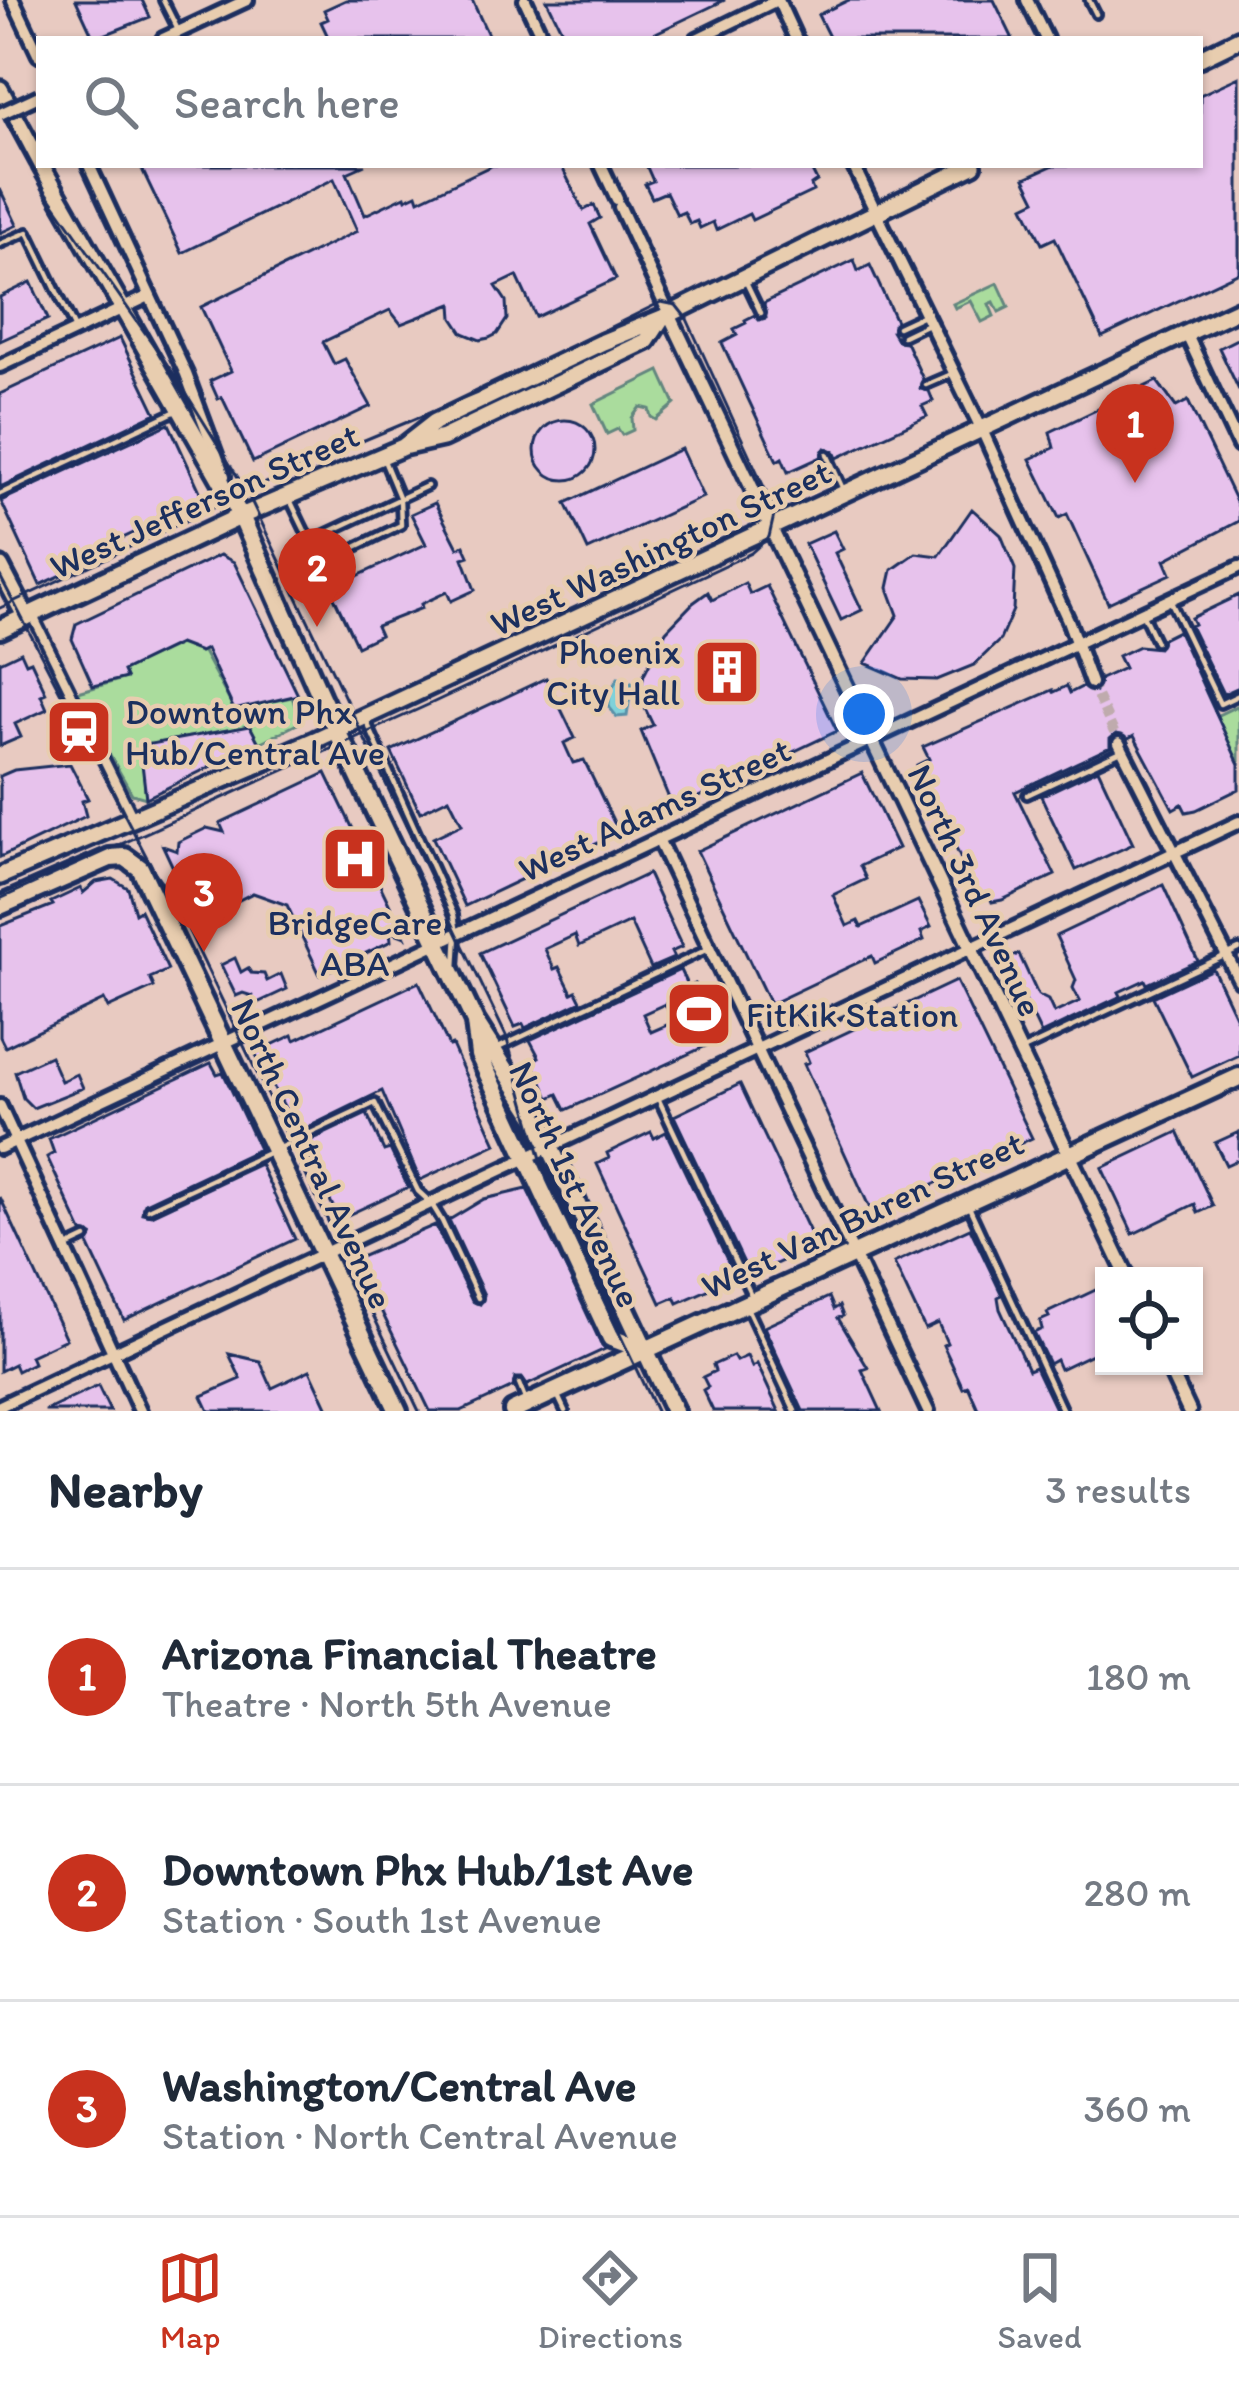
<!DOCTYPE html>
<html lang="en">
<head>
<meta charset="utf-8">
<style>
	:root { --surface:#fff; --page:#f6f6f7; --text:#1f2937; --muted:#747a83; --line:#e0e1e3; --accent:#c8321e }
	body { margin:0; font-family:Itim,sans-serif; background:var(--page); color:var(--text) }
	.controls { position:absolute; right:36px; bottom:36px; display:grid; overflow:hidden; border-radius:0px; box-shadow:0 3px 9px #0004 }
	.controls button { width:108px; height:108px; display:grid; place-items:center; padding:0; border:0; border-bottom:3px solid var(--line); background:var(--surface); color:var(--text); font:60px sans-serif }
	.you { position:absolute; left:864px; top:714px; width:42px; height:42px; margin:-30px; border:9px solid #fff; border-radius:50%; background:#1a73e8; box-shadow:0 0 0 18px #1a73e833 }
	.badge { display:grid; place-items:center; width:78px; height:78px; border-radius:50%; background:var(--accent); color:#fff; font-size:39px; font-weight:700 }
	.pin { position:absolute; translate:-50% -99px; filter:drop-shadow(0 3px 6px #0008) }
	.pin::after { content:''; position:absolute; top:63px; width:42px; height:36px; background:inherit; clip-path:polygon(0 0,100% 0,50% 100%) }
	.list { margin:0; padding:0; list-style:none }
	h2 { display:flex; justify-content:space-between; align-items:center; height:156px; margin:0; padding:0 48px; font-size:51px }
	h2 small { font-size:39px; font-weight:400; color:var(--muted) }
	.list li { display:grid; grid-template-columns:78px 1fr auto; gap:36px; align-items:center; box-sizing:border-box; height:216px; padding:0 48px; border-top:3px solid var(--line) }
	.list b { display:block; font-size:45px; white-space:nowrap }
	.list p { margin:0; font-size:39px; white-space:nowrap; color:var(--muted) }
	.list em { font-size:39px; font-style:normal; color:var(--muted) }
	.icon { flex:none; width:66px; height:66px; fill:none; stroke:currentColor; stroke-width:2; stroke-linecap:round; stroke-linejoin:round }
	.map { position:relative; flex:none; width:1239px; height:1411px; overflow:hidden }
	.search { position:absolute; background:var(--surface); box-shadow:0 3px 9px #0004; left:36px; right:36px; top:36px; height:132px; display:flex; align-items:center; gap:30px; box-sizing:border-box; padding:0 42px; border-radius:0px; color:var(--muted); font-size:45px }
	.sheet { height:804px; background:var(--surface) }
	nav { display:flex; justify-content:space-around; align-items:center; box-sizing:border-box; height:168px; border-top:3px solid var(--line); background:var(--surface); font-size:33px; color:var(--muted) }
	nav a { display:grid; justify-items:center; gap:6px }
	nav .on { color:var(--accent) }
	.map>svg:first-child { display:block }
	.green { fill:#aadc9d; stroke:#62867e; stroke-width:3 }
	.water { fill:#80d1d9; stroke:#5890a8; stroke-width:3 }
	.building { fill:#e7c2ec; stroke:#1b2f5e; stroke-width:3; fill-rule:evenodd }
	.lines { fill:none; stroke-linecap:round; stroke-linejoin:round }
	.minor-tunnel { stroke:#bfabad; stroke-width:10; stroke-dasharray:10 5; stroke-linecap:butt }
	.service-casing { stroke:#1b2f5e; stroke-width:14 }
	.pedestrian-casing { stroke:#1b2f5e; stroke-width:16 }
	.minor-casing { stroke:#1b2f5e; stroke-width:20 }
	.tertiary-casing { stroke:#1b2f5e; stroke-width:21 }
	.secondary-casing { stroke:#1b2f5e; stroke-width:24 }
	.primary-casing { stroke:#1b2f5e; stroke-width:26 }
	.service { stroke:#e8cdaf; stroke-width:4.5 }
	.pedestrian { stroke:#e8cdaf; stroke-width:8 }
	.minor { stroke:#e8cdaf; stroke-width:10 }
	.tertiary { stroke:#e8cdaf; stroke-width:12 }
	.secondary { stroke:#e8cdaf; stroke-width:15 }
	.primary { stroke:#e8cdaf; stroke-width:16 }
	.tram { stroke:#1b2f5e; stroke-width:3 }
	.minor-bridge-casing { stroke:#1b2f5e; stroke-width:20; stroke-linecap:butt }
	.minor-bridge { stroke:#e8cdaf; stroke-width:10 }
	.labels { text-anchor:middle; stroke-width:9; stroke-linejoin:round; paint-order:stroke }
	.street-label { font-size:36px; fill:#1b2f5e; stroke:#e8cdaf }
	.poi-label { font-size:36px; fill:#1b2f5e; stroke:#e8cdaf; text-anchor:start }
</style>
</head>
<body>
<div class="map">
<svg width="1239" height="1411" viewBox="0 0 1239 1411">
	<rect width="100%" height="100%" fill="#e8cac1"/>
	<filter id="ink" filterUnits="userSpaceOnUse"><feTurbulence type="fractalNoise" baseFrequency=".00833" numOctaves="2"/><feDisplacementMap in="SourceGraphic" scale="24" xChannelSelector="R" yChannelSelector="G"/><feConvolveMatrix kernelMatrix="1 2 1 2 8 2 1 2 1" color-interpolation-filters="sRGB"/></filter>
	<g filter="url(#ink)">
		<path class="green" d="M998 283 1009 307 999 312 994 302 989 304 994 316 982 322 971 301 955 308 953 304Z
			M660 371 675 404 656 420 651 417 649 409 640 407 632 418 633 430 622 435 618 429 607 434 593 404Z
			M184 642 187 647 203 652 234 709 292 697 301 722 259 743 250 726 141 746 146 798 132 794 75 693 126 678 123 671Z
			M1237 706 1239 711V764L1216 716Z"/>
		<path class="water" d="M618 678 632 683 627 716 617 717 609 707V693Z"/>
		<path class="building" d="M76 0H142L150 17 94 39Z
			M346 0H472L490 39H329L321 22 328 19 324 10Z
			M547 0H725L643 39H566Z
			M849 0H994L1013 39H830L818 15Z
			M1239 77V272L1102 337 1055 238 1042 244 1024 206 1036 200 1025 178 1054 165H1200V95Z
			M140 165H365L347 173 365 215 405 196 406 199 417 194 419 200 493 165H561L581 206 584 210 594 205 600 218 590 224 616 279 536 317 517 276 496 286 506 301 507 319 497 334 489 338 480 340 463 333 453 318 452 304 401 324 390 310 323 342 334 364 345 359 371 406 253 462 222 397 218 399 210 381 231 371 201 307 357 231 334 179 182 253Z
			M646 165H809L817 181 811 185 813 191 752 220 749 214 716 230 713 222 700 228 697 221 690 224 684 212 677 215 666 192 652 198 645 184 653 181Z
			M0 189 17 225 0 233Z
			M854 260 858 271 870 265 896 321 892 331 898 341 906 342 923 379 920 389 929 391 933 401 922 406 927 416 837 458 834 451 825 448 821 457 788 472 782 458 777 461 722 343 737 335 734 329 746 323 745 320 755 315 759 320 766 318 764 303Z
			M31 282 48 319 0 341V297Z
			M120 338 156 413 0 487V394Z
			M1239 338V390L1219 348Z
			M1157 381 1176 407 1188 401 1239 508V521L1165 560 1171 574 1108 603 1067 514 1059 518 1030 459 1054 448 1050 432Z
			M535 450a30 30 0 1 1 60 0a30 30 0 1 1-60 0Z
			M169 424 204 500 91 553 94 560 40 585 1 501Z
			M681 449 703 497 588 550 566 503Z
			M435 503 458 548 464 545 469 556 463 558 475 590 451 601 447 592 421 604 422 608 376 626 380 635 357 646 323 574 346 563 353 578 426 544 411 514Z
			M972 509 1001 535 1015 569 1013 610 1000 640 974 665 937 680 902 679 865 663 898 615 888 588 892 570 916 553 939 556Z
			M834 531 843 549 835 553 862 610 841 620 805 544Z
			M220 555 234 562 298 695 234 710 206 649 200 652 179 644 123 671 126 678 93 686 72 639 76 624Z
			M745 583 750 594 767 586 837 731 688 802 690 807 681 811 673 808 641 731 653 725 643 704H637L644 674 666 631 693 603 708 592 712 600Z
			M1239 595V687L1223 694 1190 626 1194 624 1191 618Z
			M1178 631 1239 764V789L1196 810 1186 812 1182 804 1173 809 1134 736 1128 739 1116 734 1110 739V747L1015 792 1055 875 1002 900 992 902 989 895 980 900 917 765 929 759 923 747 1053 690 1054 692 1067 686 1070 693 1082 687 1095 692 1100 679 1124 668 1118 656 1139 646 1158 648 1162 639Z
			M21 652 26 663 31 661 46 693 41 695 47 709 15 724 21 737 0 746V662Z
			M546 678 575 738 564 743 573 763 584 760 619 833 465 906 433 838 462 824 449 798 420 812 391 751Z
			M250 726 259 743 146 798 140 746Z
			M70 764 88 799 82 801 86 816 0 857V776L14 770Z
			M1098 769 1133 844 1076 870 1041 796Z
			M326 773 405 937 390 931 391 941 320 975 287 905 253 893 239 900 232 897 225 907 197 920 184 890 193 884 178 878 163 846 177 851 178 842 207 828 224 832 220 823Z
			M862 773 898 848 860 866 866 879 833 895 847 926 858 921 861 927 918 901 931 927 921 932 924 940 875 963 872 956 770 1004 697 851Z
			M648 874 682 947 671 952 674 958 651 968 630 922 579 946 575 935 545 949 554 969 559 967 572 993 576 991 581 1001 525 1028 523 1024 515 1027 480 953Z
			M113 879 128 888 135 913 140 910 168 970 150 978 154 987 108 1008 104 1000 5 1047 0 1037V926L53 905 51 902 81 888 83 893 96 882Z
			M1163 885 1198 961 1147 984 1145 980 1119 992 1121 996 1041 1034 1006 960 1019 954 1038 995 1048 1000 1054 1013 1080 1001 1073 988 1076 980 1056 936Z
			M235 958 241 972 248 968 251 973 264 974 267 981 281 974 287 989 255 1004 252 996 243 993 236 996 221 965Z
			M1213 969 1239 1024V1055L1192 1077 1153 997Z
			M680 970 688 987 695 984 721 1039 566 1110 558 1094 549 1098 532 1061 539 1057 530 1040ZM665 1004 674 1022 651 1032 643 1014Z
			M956 981 1032 1138 872 1213 804 1064 809 1062 805 1052Z
			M419 982 449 1046 452 1045 496 1144 420 1180 382 1091 298 1132 255 1053 293 1035 295 1040Z
			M50 1056 61 1081 77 1074 83 1088 33 1108 23 1098 15 1072Z
			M211 1063 217 1074 223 1072 259 1149 145 1203 142 1213 151 1215 260 1164 295 1239 124 1320 88 1244 92 1236 82 1232 47 1157 54 1153 49 1139Z
			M740 1084 816 1245 750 1276 674 1116Z
			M367 1114 384 1151 390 1149 408 1187 339 1219 303 1144Z
			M651 1132 654 1138 666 1132 732 1270 720 1276 723 1283 678 1303 675 1297 661 1303 597 1164 609 1158 607 1153Z
			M1178 1132 1213 1206 1198 1213 1195 1204 1133 1234 1102 1168Z
			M1239 1132V1159L1226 1165 1215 1143Z
			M527 1189 605 1349 527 1385 522 1378H515L513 1387 461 1411H430L356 1259 435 1225 472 1301 480 1304 484 1295 449 1220 484 1199Z
			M0 1197 66 1339 30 1356 33 1363 17 1371 14 1364 0 1371Z
			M970 1228 1002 1295 998 1297 1000 1309 1028 1370 1035 1367 1056 1411H979L968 1386 963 1388 943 1345 947 1343 938 1323 925 1329 894 1263Z
			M1104 1286V1348L1060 1369 1056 1360 1049 1364 1034 1333 1042 1329 1040 1321 1049 1317 1047 1313Z
			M829 1297 834 1309 839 1306 843 1316 838 1318 868 1368 862 1370 881 1411H803L764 1327Z
			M229 1354 260 1361 272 1388 310 1370 329 1411H209L202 1396 241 1379Z
			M733 1356 736 1361 747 1356 752 1367 757 1364 779 1411H713L703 1390 708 1387 703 1377 715 1371 713 1365Z
			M98 1386 110 1411H45Z"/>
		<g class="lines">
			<path class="minor-tunnel" d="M1091 683 1119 743"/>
			<g class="service-casing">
				<path id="service" d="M163 0 179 32
					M1089 0 1096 14
					M0 244 28 232 76 331
					M746 282 761 313
					M898 327 926 314
					M903 336 930 323
					M926 385 954 373
					M827 454 842 487
					M0 494 174 412
					M291 502 321 564 401 525 400 499 383 458
					M310 541 427 486
					M1172 604 1220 704 1239 695
					M1142 613 1156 642
					M365 718 454 915 457 934 455 968
					M1027 795 1119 752
					M498 1048 710 948
					M1021 1051 1239 949
					M657 1096 752 1297
					M279 1148 375 1103 418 1191 431 1203 442 1221 478 1298
					M148 1209 268 1153
					M970 1209 1063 1411
					M69 1246 86 1238
					M748 1310 795 1411
					M519 1384 525 1399
					M557 1394 565 1411"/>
			</g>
			<g class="pedestrian-casing">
				<path id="pedestrian" d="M33 616 133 818"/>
			</g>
			<g class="minor-casing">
				<path id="minor" d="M13 0 39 55
					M525 0 543 39
					M778 0 796 39
					M1027 0 1046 39
					M163 39 247 0
					M697 39 777 0
					M89 165 186 374 224 476
					M601 165 617 199
					M853 165 982 430 1068 620 1091 683
					M620 207 669 314
					M1186 333 1239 446
					M0 366 149 296
					M1119 743 1239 980
					M658 839 928 1411
					M0 1106 140 1411
					M0 1148 1239 567
					M0 1406 1239 822"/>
			</g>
			<g class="tertiary-casing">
				<path id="tertiary" d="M669 314 1127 1276
					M1168 1366 1189 1411"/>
			</g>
			<g class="secondary-casing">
				<path id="secondary" d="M1200 58 1239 39
					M0 89 39 161
					M41 165 241 516 403 447 443 438 647 341 662 318
					M403 447 435 422 603 342 662 318 973 165
					M0 876 315 740 1239 309"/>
			</g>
			<g class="primary-casing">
				<path id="primary" d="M0 567 26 617
					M0 629 241 516 321 697 475 1022 536 1117 674 1411
					M0 906 110 858 125 857 140 868 398 1411
					M475 1023 479 1055 611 1338 646 1351
					M513 1411 1239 1077"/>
			</g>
			<use href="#service" class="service"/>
			<use href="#pedestrian" class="pedestrian"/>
			<use href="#minor" class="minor"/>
			<use href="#tertiary" class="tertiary"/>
			<use href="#secondary" class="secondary"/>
			<use href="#primary" class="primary"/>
			<path class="tram" d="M0 104 45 190 176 377 247 492 506 1036 547 1180 656 1411
				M0 576 154 871 174 900 419 1411
				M0 608 300 467 477 393 661 302 676 305 687 319 775 511 769 537 751 553 430 704 0 899"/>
			<g class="minor-bridge-casing">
				<path id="minor-bridge" d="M0 114 39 96"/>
			</g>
			<use href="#minor-bridge" class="minor-bridge"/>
		</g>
	</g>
	<defs>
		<g id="building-square" transform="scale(3.45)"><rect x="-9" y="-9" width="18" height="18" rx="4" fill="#c8321e" stroke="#e8cdaf"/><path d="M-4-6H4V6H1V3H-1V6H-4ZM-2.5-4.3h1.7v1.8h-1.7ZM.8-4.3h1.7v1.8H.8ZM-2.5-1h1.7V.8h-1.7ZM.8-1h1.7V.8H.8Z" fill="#fff"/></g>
		<g id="station-square" transform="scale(3.45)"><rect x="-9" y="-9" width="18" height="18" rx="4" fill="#c8321e" stroke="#e8cdaf"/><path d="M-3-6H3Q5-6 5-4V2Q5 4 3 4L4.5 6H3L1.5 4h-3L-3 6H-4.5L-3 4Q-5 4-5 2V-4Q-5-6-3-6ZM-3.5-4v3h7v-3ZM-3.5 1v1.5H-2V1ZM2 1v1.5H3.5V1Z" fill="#fff"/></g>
		<g id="hospital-square" transform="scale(3.45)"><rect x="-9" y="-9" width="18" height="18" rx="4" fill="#c8321e" stroke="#e8cdaf"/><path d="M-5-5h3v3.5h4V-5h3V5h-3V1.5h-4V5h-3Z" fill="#fff"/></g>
		<g id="stadium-square" transform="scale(3.45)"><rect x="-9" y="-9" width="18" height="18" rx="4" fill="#c8321e" stroke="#e8cdaf"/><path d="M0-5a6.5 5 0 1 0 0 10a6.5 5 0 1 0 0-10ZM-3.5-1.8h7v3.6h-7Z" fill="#fff"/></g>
	</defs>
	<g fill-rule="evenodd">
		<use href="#building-square" x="727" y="672"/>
		<use href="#station-square" x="79" y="732"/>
		<use href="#hospital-square" x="355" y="859"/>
		<use href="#stadium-square" x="699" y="1014"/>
	</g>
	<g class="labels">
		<g class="street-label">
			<text transform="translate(204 500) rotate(-24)" y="13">West Jefferson Street</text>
			<text transform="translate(660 547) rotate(-25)" y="13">West Washington Street</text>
			<text transform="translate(654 809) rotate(-25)" y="13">West Adams Street</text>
			<text transform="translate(976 890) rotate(65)" y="13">North 3rd Avenue</text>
			<text transform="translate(313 1153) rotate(65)" y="13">North Central Avenue</text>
			<text transform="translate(576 1184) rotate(65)" y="13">North 1st Avenue</text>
			<text transform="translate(862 1214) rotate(-25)" y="13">West Van Buren Street</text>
		</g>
		<g class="poi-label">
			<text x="680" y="664" text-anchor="end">Phoenix<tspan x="680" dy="41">City Hall</tspan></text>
			<text x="125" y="724">Downtown Phx<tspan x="125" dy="41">Hub/Central Ave</tspan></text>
			<text x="355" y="935" text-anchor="middle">BridgeCare<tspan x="355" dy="41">ABA</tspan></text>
			<text x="746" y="1027">FitKik Station</text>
		</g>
	</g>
</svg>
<div class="controls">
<button><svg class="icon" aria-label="locate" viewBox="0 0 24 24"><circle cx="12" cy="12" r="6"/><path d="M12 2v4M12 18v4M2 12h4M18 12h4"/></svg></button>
</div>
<div class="you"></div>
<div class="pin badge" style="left:1135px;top:483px">1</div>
<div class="pin badge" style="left:317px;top:627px">2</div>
<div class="pin badge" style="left:204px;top:952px">3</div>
<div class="search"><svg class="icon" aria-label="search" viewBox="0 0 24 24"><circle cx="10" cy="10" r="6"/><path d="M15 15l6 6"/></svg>Search here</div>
</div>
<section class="sheet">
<h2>Nearby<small>3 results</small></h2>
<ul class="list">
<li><span class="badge">1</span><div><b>Arizona Financial Theatre</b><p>Theatre · North 5th Avenue</p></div><em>180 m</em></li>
<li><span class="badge">2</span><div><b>Downtown Phx Hub/1st Ave</b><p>Station · South 1st Avenue</p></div><em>280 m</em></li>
<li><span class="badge">3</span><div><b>Washington/Central Ave</b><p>Station · North Central Avenue</p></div><em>360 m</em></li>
</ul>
</section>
<nav>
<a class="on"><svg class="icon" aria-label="map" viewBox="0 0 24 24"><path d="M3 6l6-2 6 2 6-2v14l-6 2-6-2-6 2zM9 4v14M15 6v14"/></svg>Map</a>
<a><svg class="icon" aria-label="directions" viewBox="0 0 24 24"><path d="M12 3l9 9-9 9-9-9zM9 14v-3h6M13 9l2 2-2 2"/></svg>Directions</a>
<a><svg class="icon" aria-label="saved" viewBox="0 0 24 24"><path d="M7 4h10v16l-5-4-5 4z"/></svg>Saved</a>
</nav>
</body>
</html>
